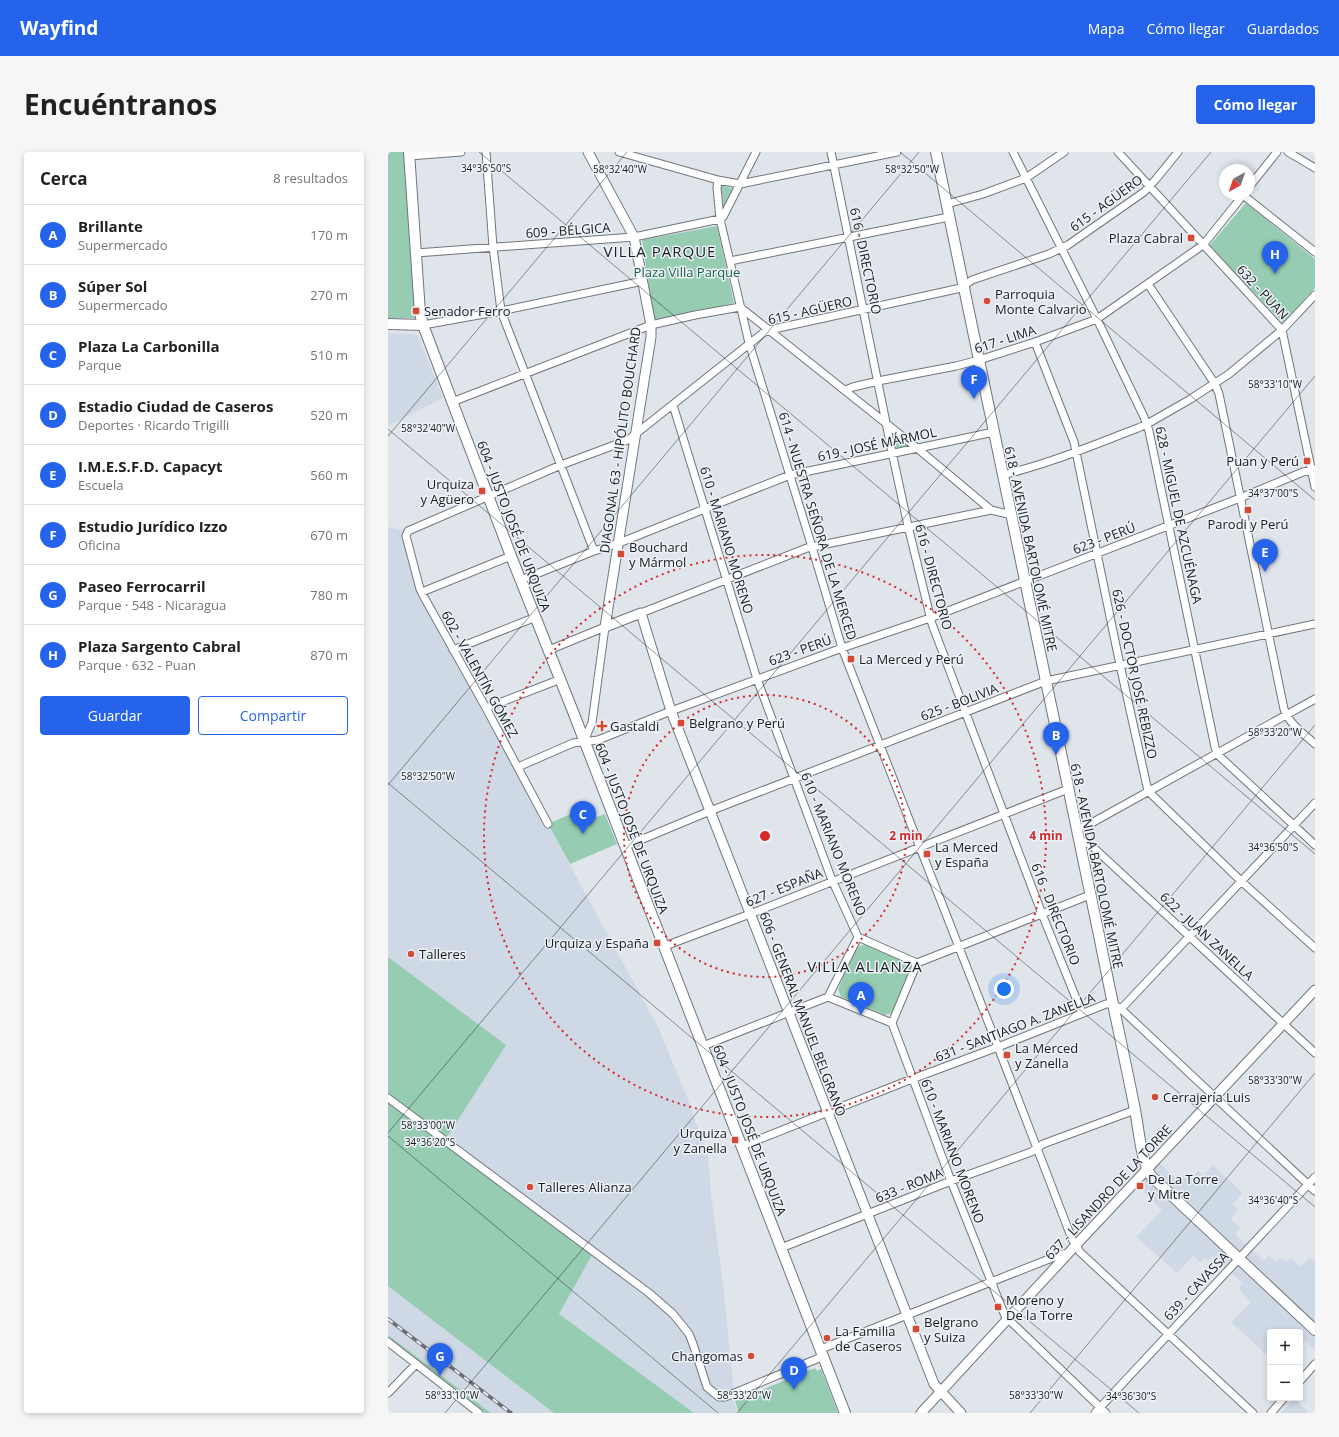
<!DOCTYPE html>
<html lang="es">
<head>
<meta charset="utf-8">
<style>
	:root { --surface:#fff; --page:#f6f6f6; --text:#202124; --muted:#757577; --line:#e0e0e0; --accent:#2563eb }
	body { margin:0; font-family:"Open Sans",sans-serif; background:var(--page); color:var(--text) }
	.controls { position:absolute; right:12px; bottom:12px; display:grid; overflow:hidden; border-radius:4px; box-shadow:0 2px 6px #0003 }
	.controls button { width:36px; height:36px; display:grid; place-items:center; padding:0; border:0; border-bottom:1px solid var(--line); background:var(--surface); color:var(--text); font:20px sans-serif }
	.compass { position:absolute; left:831px; top:12px; width:36px; height:36px; border-radius:50%; background:var(--surface); box-shadow:0 2px 6px #0003; rotate:220deg }
	.you { position:absolute; left:616px; top:837px; width:14px; height:14px; margin:-10px; border:3px solid #fff; border-radius:50%; background:#1a73e8; box-shadow:0 0 0 6px #1a73e833 }
	.badge { display:grid; place-items:center; width:26px; height:26px; border-radius:50%; background:var(--accent); color:#fff; font-size:13px; font-weight:700 }
	.pin { position:absolute; translate:-50% -33px; filter:drop-shadow(0 1px 2px #0008) }
	.pin::after { content:''; position:absolute; top:21px; width:14px; height:12px; background:inherit; clip-path:polygon(0 0,100% 0,50% 100%) }
	.list { margin:0; padding:0; list-style:none }
	h2 { display:flex; justify-content:space-between; align-items:center; height:52px; margin:0; padding:0 16px; font-size:17px }
	h2 small { font-size:13px; font-weight:400; color:var(--muted) }
	.list li { display:grid; grid-template-columns:26px 1fr auto; gap:12px; align-items:center; box-sizing:border-box; height:60px; padding:0 16px; border-top:1px solid var(--line) }
	.list b { display:block; font-size:15px; white-space:nowrap }
	.list p { margin:0; font-size:13px; white-space:nowrap; color:var(--muted) }
	.list em { font-size:13px; font-style:normal; color:var(--muted) }
	.actions { display:flex; gap:8px; padding:12px 16px }
	.actions a { flex:1; padding:9px 0; border:1px solid var(--accent); border-radius:4px; text-align:center; font-size:14px; color:var(--accent) }
	.actions .main { background:var(--accent); color:#fff }
	.map { position:relative; flex:none; width:927px; height:1261px; overflow:hidden; border-radius:4px }
	header { display:flex; align-items:center; gap:24px; box-sizing:border-box; height:56px; padding:0 20px; background:var(--accent); color:#fff }
	header strong { font-size:19px }
	nav { display:flex; gap:22px; margin-inline-start:auto; font-size:14px }
	.intro { display:flex; align-items:center; justify-content:space-between; box-sizing:border-box; height:96px; padding:0 24px }
	h1 { margin:0; font-size:28px }
	.button { padding:10px 18px; border-radius:4px; background:var(--accent); color:#fff; font-size:14px; font-weight:700 }
	main { display:flex; gap:24px; padding:0 24px }
	aside { flex:1; background:var(--surface); border-radius:4px; box-shadow:0 2px 6px #0003 }
	.map>svg:first-child { display:block }
	.built { fill:#ced9e5 }
	.green { fill:#96ccb2 }
	.lines { fill:none; stroke-linecap:round; stroke-linejoin:round }
	.minor-casing { stroke:#71767c; stroke-width:9 }
	.tertiary-casing { stroke:#71767c; stroke-width:11 }
	.secondary-casing { stroke:#71767c; stroke-width:12 }
	.minor { stroke:#fff; stroke-width:7 }
	.tertiary { stroke:#fff; stroke-width:9 }
	.secondary { stroke:#fff; stroke-width:10 }
	.rail-casing { stroke:#6b6f72; stroke-width:3.5 }
	.rail { stroke:#ecf2f8; stroke-width:2; stroke-dasharray:6; stroke-linecap:butt }
	.ticks { fill:none; stroke:#191b1d; stroke-width:1; stroke-opacity:0.45 }
	.ring { fill:none; stroke:#d62828; stroke-width:2; stroke-dasharray:2 4 }
	.poi-dot { fill:#d64a34; stroke:#ecf2f8; stroke-width:1.5 }
	.labels { text-anchor:middle; stroke-width:3; stroke-linejoin:round; paint-order:stroke }
	.street-label { font-size:13px; fill:#191b1d; stroke:#ecf2f8 }
	.poi-label { font-size:13px; fill:#191b1d; stroke:#ecf2f8; text-anchor:start }
	.park-label { font-size:13px; fill:#1b6046; stroke:#ecf2f8 }
	.quarter-label { font-size:15px; letter-spacing:1px; fill:#191b1d; stroke:#ecf2f8 }
	.ticks-label { font-size:10px; text-anchor:middle; fill:#191b1d; stroke:#ecf2f8; stroke-width:3; stroke-linejoin:round; paint-order:stroke }
	.centre { fill:#d62828; stroke:#ecf2f8; stroke-width:2 }
	.ring-label { font-size:12px; text-anchor:middle; font-weight:bold; fill:#d62828; stroke:#ecf2f8; stroke-width:3; stroke-linejoin:round; paint-order:stroke }
</style>
</head>
<body>
<header>
<strong>Wayfind</strong>
<nav><a>Mapa</a><a>Cómo llegar</a><a>Guardados</a></nav>
</header>
<div class="intro"><h1>Encuéntranos</h1><a class="button">Cómo llegar</a></div>
<main>
<aside>
<h2>Cerca<small>8 resultados</small></h2>
<ul class="list">
<li><span class="badge">A</span><div><b>Brillante</b><p>Supermercado</p></div><em>170 m</em></li>
<li><span class="badge">B</span><div><b>Súper Sol</b><p>Supermercado</p></div><em>270 m</em></li>
<li><span class="badge">C</span><div><b>Plaza La Carbonilla</b><p>Parque</p></div><em>510 m</em></li>
<li><span class="badge">D</span><div><b>Estadio Ciudad de Caseros</b><p>Deportes · Ricardo Trigilli</p></div><em>520 m</em></li>
<li><span class="badge">E</span><div><b>I.M.E.S.F.D. Capacyt</b><p>Escuela</p></div><em>560 m</em></li>
<li><span class="badge">F</span><div><b>Estudio Jurídico Izzo</b><p>Oficina</p></div><em>670 m</em></li>
<li><span class="badge">G</span><div><b>Paseo Ferrocarril</b><p>Parque · 548 - Nicaragua</p></div><em>780 m</em></li>
<li><span class="badge">H</span><div><b>Plaza Sargento Cabral</b><p>Parque · 632 - Puan</p></div><em>870 m</em></li>
</ul>
<div class="actions"><a class="main">Guardar</a><a>Compartir</a></div>
</aside>
<div class="map">
<svg width="927" height="1261" viewBox="0 0 927 1261">
	<rect width="100%" height="100%" fill="#dfe5eb"/>
	<path class="built" d="M0 181 29 182 55 246 0 274Z
		M0 375 20 379 32 437 271 877 299 945 320 1005 323 1041 335 1132 346 1241 345 1248 350 1261H103L0 1183Z
		M771 1010 790 1029 796 1024 801 1029 810 1019 815 1024 825 1013 854 1041 845 1052 850 1058 843 1067 852 1076 847 1082 859 1094 854 1100H850L766 1020V1015Z
		M756 1027H760L845 1106V1108L837 1117 824 1104 820 1108 817 1106 812 1110 805 1104 789 1121 748 1085 774 1058 750 1034Z
		M864 1098 876 1109 881 1104 888 1110 893 1106 898 1110 902 1106 913 1114 922 1105 927 1109V1174L857 1109V1105Z
		M850 1113 927 1184V1198L912 1184V1180H882V1206L843 1170 863 1150 850 1136 855 1131 842 1119Z
		M906 1247 921 1261H893Z"/>
	<path class="green" d="M0 0H16L29 163 26 166H0Z
		M333 33 346 37 336 57Z
		M858 51 927 107V136L895 171 821 94Z
		M329 74 346 151 270 169 266 167 254 88Z
		M504 280 521 294 506 296Z
		M185 661 190 672 217 662 229 692 182 712 160 672Z
		M477 792 517 808 523 818 504 861 497 863 453 845 450 837 468 796Z
		M0 805 118 893 55 991 204 1103 171 1162 306 1261H166L0 1134Z
		M0 1183 103 1261H97L0 1187Z
		M427 1216 429 1219 433 1217 450 1261H351L347 1249Z"/>
	<g class="lines">
		<g class="minor-casing">
			<path id="minor" d="M98 0 105 95 113 159 206 399
				M231 0 330 28 352 32 509 0
				M443 0 504 300 520 374 544 472 654 762 694 861
				M625 0 709 167 756 265 761 279 827 595 829 602 927 693
				M730 0 894 178 927 335
				M900 0 927 16
				M21 4 73 0
				M330 28 329 36 332 67 361 191 424 395 454 496 610 895 684 1087 692 1100 865 1261
				M861 35 889 0
				M855 43 927 100
				M559 52 595 42 638 26 676 0
				M28 101 246 85 332 67 335 65 368 0
				M342 109 561 65
				M760 132 827 232 831 242 896 557C901 572 916 582 927 592
				M35 173 113 159 255 129
				M647 190 686 290 732 513 760 639 853 729 927 796
				M457 238 465 235 490 229 568 214 591 208 647 190 709 167 815 93 856 42
				M64 250 263 173 307 163 352 155 529 296 603 358
				M285 253 369 527 444 728 470 785
				M614 323C661 312 705 293 750 276L759 272 801 248 841 222 894 178 927 143
				M133 428 206 399 231 391 402 323 606 280
				M34 440 123 404
				M253 461 419 396 603 358 624 363
				M65 498 148 465
				M161 498 217 475 204 571 196 589
				M98 556 173 527
				M130 615 185 591 210 588 283 559 454 496 542 466 852 346 915 320 927 317
				M160 672 98 556 36 445 32 437 18 384 20 379 173 313 240 288 375 181 381 178 564 138 573 136 584 128 661 102 680 93 756 40 768 27 790 0
				M689 677 700 673 927 547
				M692 691 697 690 705 695 927 901
				M238 694 322 659 658 529 927 472
				M470 785 529 811 702 743
				M277 794 362 762 680 637
				M440 845 504 871 563 1029 617 1164 718 1261
				M440 845 470 785
				M733 857 927 651
				M504 871 529 811
				M315 894 440 845
				M0 946 261 1141 285 1162 294 1173 301 1182 305 1192 319 1235 331 1245H337L436 1204
				M354 994 524 927 610 895 718 852H725L733 857 927 1039
				M393 1096 563 1029 643 1000 655 992 747 958
				M0 1190 91 1261
				M433 1197 674 1102 681 1101
				M912 1229 927 1212
				M0 1241 28 1212
				M707 1261 927 1025
				M883 1261 896 1246"/>
		</g>
		<g class="tertiary-casing">
			<path id="tertiary" d="M200 0 246 85 263 173V185L217 475
				M217 475 253 461 283 559 546 1232 573 1261
				M533 1261 687 1094 927 838"/>
		</g>
		<g class="secondary-casing">
			<path id="secondary" d="M21 0 32 161 35 173 123 404 184 557 457 1261
				M548 0C602 263 657 526 712 788 723 845 736 902 747 958 751 978 753 1009 763 1024L927 1178
				M0 172 35 173"/>
		</g>
		<use href="#minor" class="minor"/>
		<use href="#tertiary" class="tertiary"/>
		<use href="#secondary" class="secondary"/>
		<g class="rail-casing">
			<path id="rail" d="M0 1167 123 1261"/>
		</g>
		<use href="#rail" class="rail"/>
	</g>
	<path class="ticks" d="M91 0 927 702M512 0 927 348M0 277 927 1055M0 284 239 0M0 631 751 1261M0 633 531 0M0 981 823 0M0 984 330 1261M57 1261 927 224M349 1261 927 573M642 1261 927 921"/>
	<g class="ring">
		<circle cx="377" cy="684" r="141"/>
		<circle cx="377" cy="684" r="281"/>
	</g>
	<g class="poi-dot">
		<rect x="799" y="82" width="8" height="8" rx="2"/>
		<circle cx="599" cy="149" r="4"/>
		<rect x="24" y="155" width="8" height="8" rx="2"/>
		<rect x="915" y="305" width="8" height="8" rx="2"/>
		<rect x="90" y="335" width="8" height="8" rx="2"/>
		<rect x="856" y="354" width="8" height="8" rx="2"/>
		<rect x="229" y="398" width="8" height="8" rx="2"/>
		<rect x="459" y="503" width="8" height="8" rx="2"/>
		<rect x="289" y="567" width="8" height="8" rx="2"/>
		<path d="M212 568h4v4h4v4h-4v4h-4v-4h-4v-4h4z"/>
		<rect x="535" y="698" width="8" height="8" rx="2"/>
		<rect x="265" y="787" width="8" height="8" rx="2"/>
		<circle cx="23" cy="802" r="4"/>
		<rect x="615" y="899" width="8" height="8" rx="2"/>
		<circle cx="767" cy="945" r="4"/>
		<rect x="343" y="984" width="8" height="8" rx="2"/>
		<rect x="748" y="1030" width="8" height="8" rx="2"/>
		<circle cx="142" cy="1035" r="4"/>
		<rect x="606" y="1151" width="8" height="8" rx="2"/>
		<rect x="524" y="1173" width="8" height="8" rx="2"/>
		<circle cx="439" cy="1186" r="4"/>
		<circle cx="363" cy="1204" r="4"/>
	</g>
	<g class="labels">
		<g class="street-label">
			<text transform="translate(718 51) rotate(-36)" y="5">615 - AGÜERO</text>
			<text transform="translate(180 78) rotate(-4)" y="5">609 - BÉLGICA</text>
			<text transform="translate(478 109) rotate(78)" y="5">616 - DIRECTORIO</text>
			<text transform="translate(875 140) rotate(47)" y="5">632 - PUAN</text>
			<text transform="translate(422 158) rotate(-13)" y="5">615 - AGÜERO</text>
			<text transform="translate(617 187) rotate(-18)" y="5">617 - LIMA</text>
			<text transform="translate(232 288) rotate(-82)" y="5">DIAGONAL 63 - HIPÓLITO BOUCHARD</text>
			<text transform="translate(489 292) rotate(-12)" y="5">619 - JOSÉ MÁRMOL</text>
			<text transform="translate(791 363) rotate(78)" y="5">628 - MIGUEL DE AZCUÉNAGA</text>
			<text transform="translate(126 374) rotate(69)" y="5">604 - JUSTO JOSÉ DE URQUIZA</text>
			<text transform="translate(430 374) rotate(73)" y="5">614 - NUESTRA SEÑORA DE LA MERCED</text>
			<text transform="translate(716 386) rotate(-21)" y="5">623 - PERÚ</text>
			<text transform="translate(339 388) rotate(73)" y="5">610 - MARIANO MORENO</text>
			<text transform="translate(643 397) rotate(78)" y="5">618 - AVENIDA BARTOLOMÉ MITRE</text>
			<text transform="translate(546 425) rotate(75)" y="5">616 - DIRECTORIO</text>
			<text transform="translate(412 498) rotate(-20)" y="5">623 - PERÚ</text>
			<text transform="translate(92 522) rotate(61)" y="5">602 - VALENTÍN GÓMEZ</text>
			<text transform="translate(747 522) rotate(78)" y="5">626 - DOCTOR JOSÉ REBIZZO</text>
			<text transform="translate(571 550) rotate(-21)" y="5">625 - BOLIVIA</text>
			<text transform="translate(244 676) rotate(69)" y="5">604 - JUSTO JOSÉ DE URQUIZA</text>
			<text transform="translate(446 692) rotate(68)" y="5">610 - MARIANO MORENO</text>
			<text transform="translate(709 714) rotate(78)" y="5">618 - AVENIDA BARTOLOMÉ MITRE</text>
			<text transform="translate(396 735) rotate(-22)" y="5">627 - ESPAÑA</text>
			<text transform="translate(668 762) rotate(68)" y="5">616 - DIRECTORIO</text>
			<text transform="translate(819 784) rotate(43)" y="5">622 - JUAN ZANELLA</text>
			<text transform="translate(415 862) rotate(69)" y="5">606 - GENERAL MANUEL BELGRANO</text>
			<text transform="translate(627 875) rotate(-21)" y="5">631 - SANTIAGO A. ZANELLA</text>
			<text transform="translate(362 978) rotate(69)" y="5">604 - JUSTO JOSÉ DE URQUIZA</text>
			<text transform="translate(565 999) rotate(69)" y="5">610 - MARIANO MORENO</text>
			<text transform="translate(521 1033) rotate(-22)" y="5">633 - ROMA</text>
			<text transform="translate(720 1040) rotate(-47)" y="5">637 - LISANDRO DE LA TORRE</text>
			<text transform="translate(808 1134) rotate(-47)" y="5">639 - CAVASSA</text>
		</g>
		<g class="poi-label">
			<text x="795" y="91" text-anchor="end">Plaza Cabral</text>
			<text x="607" y="147">Parroquia<tspan x="607" dy="15">Monte Calvario</tspan></text>
			<text x="36" y="164">Senador Ferro</text>
			<text x="911" y="314" text-anchor="end">Puan y Perú</text>
			<text x="86" y="337" text-anchor="end">Urquiza<tspan x="86" dy="15">y Agüero</tspan></text>
			<text x="860" y="377" text-anchor="middle">Parodi y Perú</text>
			<text x="241" y="400">Bouchard<tspan x="241" dy="15">y Mármol</tspan></text>
			<text x="471" y="512">La Merced y Perú</text>
			<text x="301" y="576">Belgrano y Perú</text>
			<text x="222" y="579">Gastaldi</text>
			<text x="547" y="700">La Merced<tspan x="547" dy="15">y España</tspan></text>
			<text x="261" y="796" text-anchor="end">Urquiza y España</text>
			<text x="31" y="807">Talleres</text>
			<text x="627" y="901">La Merced<tspan x="627" dy="15">y Zanella</tspan></text>
			<text x="775" y="950">Cerrajería Luis</text>
			<text x="339" y="986" text-anchor="end">Urquiza<tspan x="339" dy="15">y Zanella</tspan></text>
			<text x="760" y="1032">De La Torre<tspan x="760" dy="15">y Mitre</tspan></text>
			<text x="150" y="1040">Talleres Alianza</text>
			<text x="618" y="1153">Moreno y<tspan x="618" dy="15">De la Torre</tspan></text>
			<text x="536" y="1175">Belgrano<tspan x="536" dy="15">y Suiza</tspan></text>
			<text x="447" y="1184">La Familia<tspan x="447" dy="15">de Caseros</tspan></text>
			<text x="355" y="1209" text-anchor="end">Changomas</text>
		</g>
		<g class="park-label">
			<text x="299" y="125">Plaza Villa Parque</text>
		</g>
		<g class="quarter-label">
			<text x="272" y="105">VILLA PARQUE</text>
			<text x="477" y="820">VILLA ALIANZA</text>
		</g>
	</g>
	<g class="ticks-label">
		<text x="98" y="20">34°36'50"S</text>
		<text x="232" y="21">58°32'40"W</text>
		<text x="524" y="21">58°32'50"W</text>
		<text x="887" y="236">58°33'10"W</text>
		<text x="40" y="280">58°32'40"W</text>
		<text x="885" y="345">34°37'00"S</text>
		<text x="887" y="584">58°33'20"W</text>
		<text x="40" y="628">58°32'50"W</text>
		<text x="885" y="699">34°36'50"S</text>
		<text x="887" y="932">58°33'30"W</text>
		<text x="40" y="977">58°33'00"W</text>
		<text x="42" y="994">34°36'20"S</text>
		<text x="885" y="1052">34°36'40"S</text>
		<text x="64" y="1247">58°33'10"W</text>
		<text x="356" y="1247">58°33'20"W</text>
		<text x="648" y="1247">58°33'30"W</text>
		<text x="743" y="1248">34°36'30"S</text>
	</g>
	<circle cx="377" cy="684" r="6" class="centre"/>
	<g class="ring-label">
		<text x="518" y="688">2 min</text>
		<text x="658" y="688">4 min</text>
	</g>
</svg>
<div class="controls">
<button>+</button>
<button>−</button>
</div>
<svg class="compass" viewBox="-18 -18 36 36"><path d="M0-13l5 13h-10z" fill="#e53935"/><path d="M0 13l5-13h-10z" fill="#757577"/></svg>
<div class="you"></div>
<div class="pin badge" style="left:473px;top:863px">A</div>
<div class="pin badge" style="left:668px;top:603px">B</div>
<div class="pin badge" style="left:195px;top:682px">C</div>
<div class="pin badge" style="left:406px;top:1238px">D</div>
<div class="pin badge" style="left:877px;top:420px">E</div>
<div class="pin badge" style="left:586px;top:247px">F</div>
<div class="pin badge" style="left:52px;top:1224px">G</div>
<div class="pin badge" style="left:887px;top:122px">H</div>
</div>
</main>
</body>
</html>
